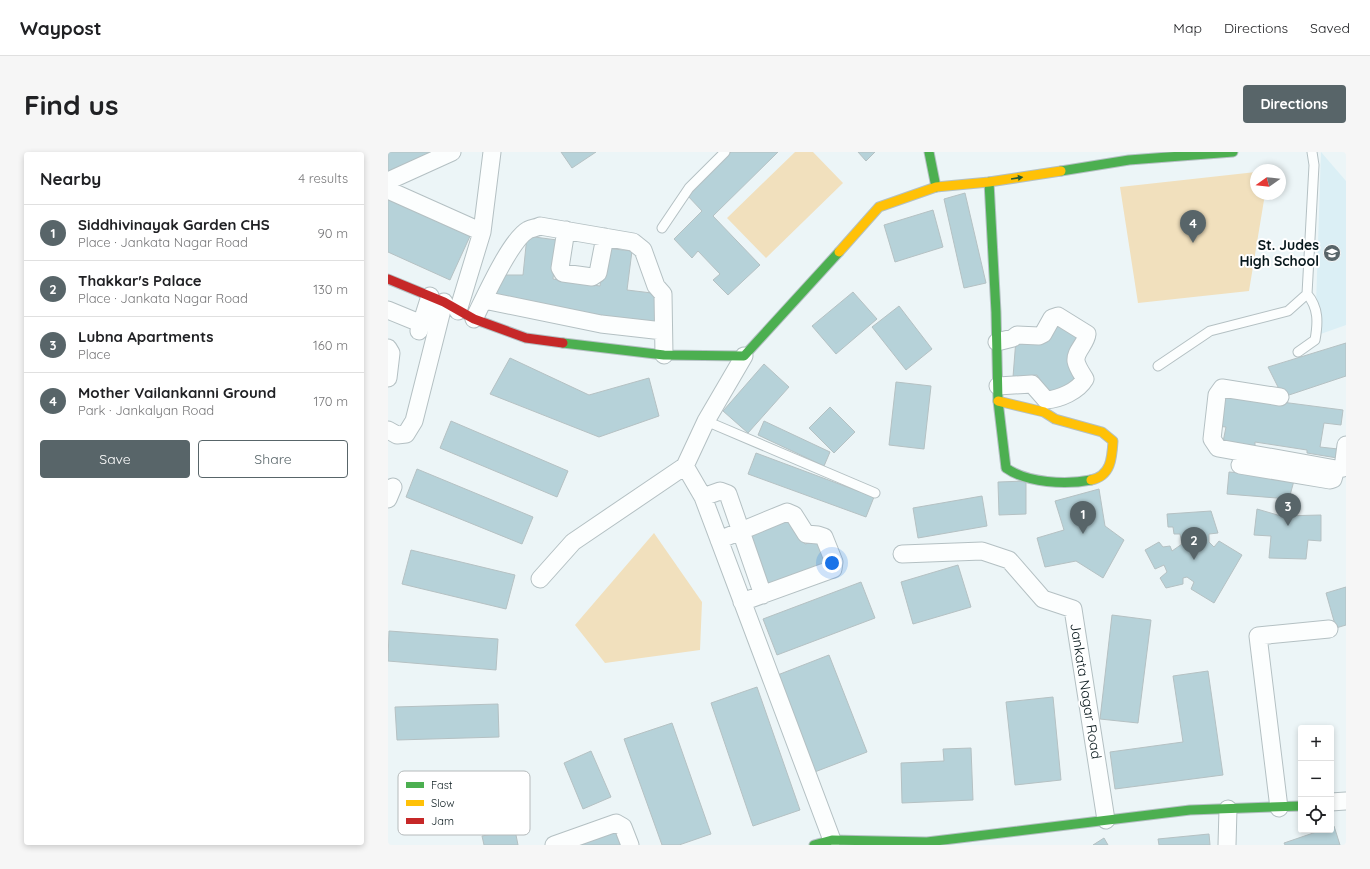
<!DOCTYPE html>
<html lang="en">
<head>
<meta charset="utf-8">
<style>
	:root { --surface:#fff; --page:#f6f6f6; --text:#202124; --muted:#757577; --line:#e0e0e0; --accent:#586569 }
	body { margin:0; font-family:Quicksand,sans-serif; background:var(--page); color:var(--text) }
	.controls { position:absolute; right:12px; bottom:12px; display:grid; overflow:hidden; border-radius:4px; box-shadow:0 2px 6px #0003 }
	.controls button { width:36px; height:36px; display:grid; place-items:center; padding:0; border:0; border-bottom:1px solid var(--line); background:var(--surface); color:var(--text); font:20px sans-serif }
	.compass { position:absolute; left:862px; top:12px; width:36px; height:36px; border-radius:50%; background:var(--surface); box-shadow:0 2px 6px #0003; rotate:255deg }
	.you { position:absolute; left:444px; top:411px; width:14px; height:14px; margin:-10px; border:3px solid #fff; border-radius:50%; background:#1a73e8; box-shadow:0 0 0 6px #1a73e833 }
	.badge { display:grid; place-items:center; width:26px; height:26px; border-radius:50%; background:var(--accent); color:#fff; font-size:13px; font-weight:700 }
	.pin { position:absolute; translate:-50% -33px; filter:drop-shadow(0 1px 2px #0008) }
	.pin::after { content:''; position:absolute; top:21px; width:14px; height:12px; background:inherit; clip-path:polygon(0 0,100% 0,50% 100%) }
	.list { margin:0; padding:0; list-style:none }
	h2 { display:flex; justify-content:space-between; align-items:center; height:52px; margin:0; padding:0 16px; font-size:17px }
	h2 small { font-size:13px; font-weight:400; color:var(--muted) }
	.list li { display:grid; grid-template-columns:26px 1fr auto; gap:12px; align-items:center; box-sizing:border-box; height:56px; padding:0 16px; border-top:1px solid var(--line) }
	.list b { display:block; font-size:15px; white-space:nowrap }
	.list p { margin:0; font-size:13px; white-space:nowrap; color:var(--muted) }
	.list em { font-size:13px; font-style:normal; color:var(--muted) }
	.actions { display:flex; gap:8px; padding:12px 16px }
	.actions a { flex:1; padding:9px 0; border:1px solid var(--accent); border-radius:4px; text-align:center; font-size:14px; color:var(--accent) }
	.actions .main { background:var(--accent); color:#fff }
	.icon { flex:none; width:22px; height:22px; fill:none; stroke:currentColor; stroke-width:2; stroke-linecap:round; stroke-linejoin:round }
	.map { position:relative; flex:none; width:958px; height:693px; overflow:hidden; border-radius:4px }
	header { display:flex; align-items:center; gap:24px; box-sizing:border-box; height:56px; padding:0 20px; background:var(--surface); border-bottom:1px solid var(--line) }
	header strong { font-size:19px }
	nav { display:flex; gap:22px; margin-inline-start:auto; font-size:14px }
	.intro { display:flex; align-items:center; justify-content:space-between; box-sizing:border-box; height:96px; padding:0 24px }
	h1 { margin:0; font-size:28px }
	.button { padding:10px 18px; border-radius:4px; background:var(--accent); color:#fff; font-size:14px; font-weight:700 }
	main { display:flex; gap:24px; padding:0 24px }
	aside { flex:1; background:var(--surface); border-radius:4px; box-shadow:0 2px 6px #0003 }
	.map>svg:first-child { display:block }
	.built { fill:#dbeff5 }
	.green { fill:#f1e0bd }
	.building { fill:#b6d2d9; stroke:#b5c1c3 }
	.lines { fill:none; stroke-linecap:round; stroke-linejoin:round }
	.lane-casing { stroke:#b4c0c3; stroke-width:11 }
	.street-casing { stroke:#b4c0c3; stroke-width:19 }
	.fast-casing { stroke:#b4c0c3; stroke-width:11 }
	.slow-casing { stroke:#b4c0c3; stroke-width:11 }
	.jam-casing { stroke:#b4c0c3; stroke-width:11 }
	.lane { stroke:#fcfefe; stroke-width:9 }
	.street { stroke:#fcfefe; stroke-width:17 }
	.fast { stroke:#4caf50; stroke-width:9 }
	.slow { stroke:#ffc107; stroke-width:9 }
	.jam { stroke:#c62828; stroke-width:9 }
	.oneway { fill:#275c33 }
	.labels { text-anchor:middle; stroke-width:4; stroke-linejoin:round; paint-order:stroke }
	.poi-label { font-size:14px; font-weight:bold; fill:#08181c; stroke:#fff; text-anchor:end }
	.street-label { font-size:14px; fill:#08181c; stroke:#fff }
	.key { fill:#fff; stroke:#b5babb; stroke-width:1 }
	.key-label { font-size:11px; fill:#08181c }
</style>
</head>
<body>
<header>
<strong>Waypost</strong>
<nav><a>Map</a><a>Directions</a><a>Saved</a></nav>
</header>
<div class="intro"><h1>Find us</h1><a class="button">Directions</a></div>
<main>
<aside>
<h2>Nearby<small>4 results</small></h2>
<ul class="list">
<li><span class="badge">1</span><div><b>Siddhivinayak Garden CHS</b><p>Place · Jankata Nagar Road</p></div><em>90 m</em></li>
<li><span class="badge">2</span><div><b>Thakkar's Palace</b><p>Place · Jankata Nagar Road</p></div><em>130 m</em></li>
<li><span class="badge">3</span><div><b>Lubna Apartments</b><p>Place</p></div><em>160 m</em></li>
<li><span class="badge">4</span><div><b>Mother Vailankanni Ground</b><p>Park · Jankalyan Road</p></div><em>170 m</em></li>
</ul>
<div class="actions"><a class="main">Save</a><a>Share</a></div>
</aside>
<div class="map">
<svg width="958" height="693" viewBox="0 0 958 693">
	<rect width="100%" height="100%" fill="#ecf5f7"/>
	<path class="built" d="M933 0 958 29V173L927 184Z"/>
	<path class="green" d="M407 0H425L455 31 378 106 339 66Z
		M868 20V42H877L861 139 750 151 732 35Z
		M266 381 314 450 312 498 217 511 187 473Z"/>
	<path class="building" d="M0 0H44L0 20Z
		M173 0H208L184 16Z
		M343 0H390L325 64 372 113 340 143 325 128 332 122 310 99 304 106 286 87 314 59 299 43Z
		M470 0H487L478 9Z
		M577 41 598 131 576 136 556 47Z
		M0 43 83 82 62 128 0 100Z
		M545 58 555 95 507 110 496 73Z
		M139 84 169 88 165 127 212 134 217 96 244 99 239 138 272 142 268 173 106 146 113 123H135Z
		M465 140 489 167 448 202 424 174Z
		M511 154 544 197 518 218 484 175Z
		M668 166 697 185 691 227 662 243 649 223 625 225 628 187Z
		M958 191V224L895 245 880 215Z
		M122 206 201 243 261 226 271 264 211 285 102 242Z
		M376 212 401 235 360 281 335 259Z
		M508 230 543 234 536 297 501 293Z
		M832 242 955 258 953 273 936 271 932 295 950 297 949 306 919 301V298L867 290V295L835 290 838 275 828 274Z
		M442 255 467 280 446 301 421 276Z
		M63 269 180 319 169 345 52 296Z
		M376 269 442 300 436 314 370 283Z
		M368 301 486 345 478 365 360 322Z
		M29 317 145 365 134 392 18 345Z
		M841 320 907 325 901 347 839 342Z
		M638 329V362L611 363 610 330Z
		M711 337 717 374 736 388 715 426 688 409 657 415 649 386 676 378 667 349Z
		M594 344 599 374 530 386 525 356Z
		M869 357 893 364 933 363V389L920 388 918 407 881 406 883 384 866 383Z
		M823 359 830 381 821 382V390L826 395 831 389 854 403 826 451 803 437 806 430 799 425 795 426V432L778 436 772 426 779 420 776 413 767 417 757 398 771 390 775 395 782 394 784 399 794 392 792 382H786L785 375H780L779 362Z
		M400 364 417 392 433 388 442 413 376 433 355 381Z
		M23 398 127 423 118 457 14 432Z
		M570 413 583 455 525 472 513 430Z
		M473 430 487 466 389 503 375 467Z
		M958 435V473L948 476 938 441Z
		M724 463 763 468 750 571 712 567Z
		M1 479 110 487 108 518 0 509Z
		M441 503 479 600 424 621 387 524Z
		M820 519 835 623 727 637 722 600 795 590 785 524Z
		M369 535 412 658 365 674 323 551Z
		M665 545 673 628 627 633 618 550Z
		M110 552 111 585 9 588 7 555Z
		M284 571 323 682 291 693H274L236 587Z
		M583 596 585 648 514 651 513 611 556 609 555 597Z
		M203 599 223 645 195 657 176 611Z
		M946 674 952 693H897L896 691 934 678H943V675Z
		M230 676 237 693H180Z
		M127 678 130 693H96L94 684Z
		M821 682 822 693H771L770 687Z
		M716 686 720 693H705Z"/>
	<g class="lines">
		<g class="lane-casing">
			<path id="lane" d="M274 76 301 36 337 0
				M910 200 927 188C930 171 931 156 919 142
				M770 214 822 179 900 159 919 142 926 13 924 0
				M318 269 487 341"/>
		</g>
		<g class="street-casing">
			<path id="street" d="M0 29 64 0
				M0 38 94 80
				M178 78 172 116 175 121 204 125 210 121 217 85
				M96 148 213 172 275 179
				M0 158 34 172
				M70 159 94 80 104 0
				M86 167C96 147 122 88 140 78 144 76 148 76 152 74L245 90 255 98 268 134 275 142 276 203
				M31 179 42 144
				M609 190 625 186 629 183 651 184 655 182 664 166 670 164 699 182C698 192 687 199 688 209 689 215 694 222 697 227 690 239 672 247 658 248L644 232 610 234
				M0 196 3 201 0 226
				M892 245 834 236 829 243 824 287 830 296 948 317 955 316 958 293
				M0 278 9 283 18 282 26 269 56 150
				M852 313 942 328 945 327 948 317
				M297 314 315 345 444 688
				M315 345 332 339 340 342 375 443
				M0 347 5 335
				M331 388 399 360 406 363 418 382 430 383 436 385 446 410 445 417 354 450
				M514 402 594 399 621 408 655 447 685 457 718 668
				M152 427 185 390 297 314 318 269 356 204
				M943 650 958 649
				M891 656 870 484 941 477
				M166 693 228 671 235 675 242 693
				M839 693 840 657"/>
		</g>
		<g class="fast-casing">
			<path id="fast" d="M541 0 548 35
				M673 19 741 8 845 0
				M601 30 608 160 610 249 618 316C639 331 678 333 703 328
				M175 191 276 203 356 204 451 100
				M426 693 444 688 539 690 802 658 913 654"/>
		</g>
		<g class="slow-casing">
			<path id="slow" d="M451 100 491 55 548 35 601 30 673 19
				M610 249 656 260 667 267 714 280 725 289C724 306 723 324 703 328"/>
		</g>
		<g class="jam-casing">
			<path id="jam" d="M0 127 56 150 86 167 138 186 175 191"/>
		</g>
		<use href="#lane" class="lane"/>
		<use href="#street" class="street"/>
		<use href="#fast" class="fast"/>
		<use href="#slow" class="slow"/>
		<use href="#jam" class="jam"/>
	</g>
	<defs><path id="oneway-solid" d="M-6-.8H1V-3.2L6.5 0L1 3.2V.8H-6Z"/></defs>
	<use class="oneway" href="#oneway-solid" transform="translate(629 26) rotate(-9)"/>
	<defs>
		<g id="school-disc" transform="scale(0.9)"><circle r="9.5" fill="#586569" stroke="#fff"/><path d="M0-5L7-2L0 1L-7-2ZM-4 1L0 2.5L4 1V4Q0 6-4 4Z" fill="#fff"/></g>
	</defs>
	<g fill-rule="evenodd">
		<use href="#school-disc" x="944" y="101"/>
	</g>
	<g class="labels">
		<g class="poi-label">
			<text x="931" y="98">St. Judes<tspan x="931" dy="16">High School</tspan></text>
		</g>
		<g class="street-label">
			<text transform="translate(698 539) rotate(81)" y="5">Jankata Nagar Road</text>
		</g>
	</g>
	<rect x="10" y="619" width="132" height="64" rx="6" class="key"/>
	<rect x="18" y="630" width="18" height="6" fill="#4caf50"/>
	<rect x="18" y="648" width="18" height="6" fill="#ffc107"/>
	<rect x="18" y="666" width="18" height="6" fill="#c62828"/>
	<g class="key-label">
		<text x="43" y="637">Fast</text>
		<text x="43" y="655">Slow</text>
		<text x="43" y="673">Jam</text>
	</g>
</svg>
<div class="controls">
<button>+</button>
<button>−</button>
<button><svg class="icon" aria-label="locate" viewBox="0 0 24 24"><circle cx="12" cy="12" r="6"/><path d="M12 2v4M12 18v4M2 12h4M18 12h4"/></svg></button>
</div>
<svg class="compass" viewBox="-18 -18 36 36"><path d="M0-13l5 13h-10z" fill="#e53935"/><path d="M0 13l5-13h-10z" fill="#757577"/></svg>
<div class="you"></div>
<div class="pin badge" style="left:695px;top:382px">1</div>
<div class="pin badge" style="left:806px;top:408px">2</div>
<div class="pin badge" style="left:900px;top:374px">3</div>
<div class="pin badge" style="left:805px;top:91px">4</div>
</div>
</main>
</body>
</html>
